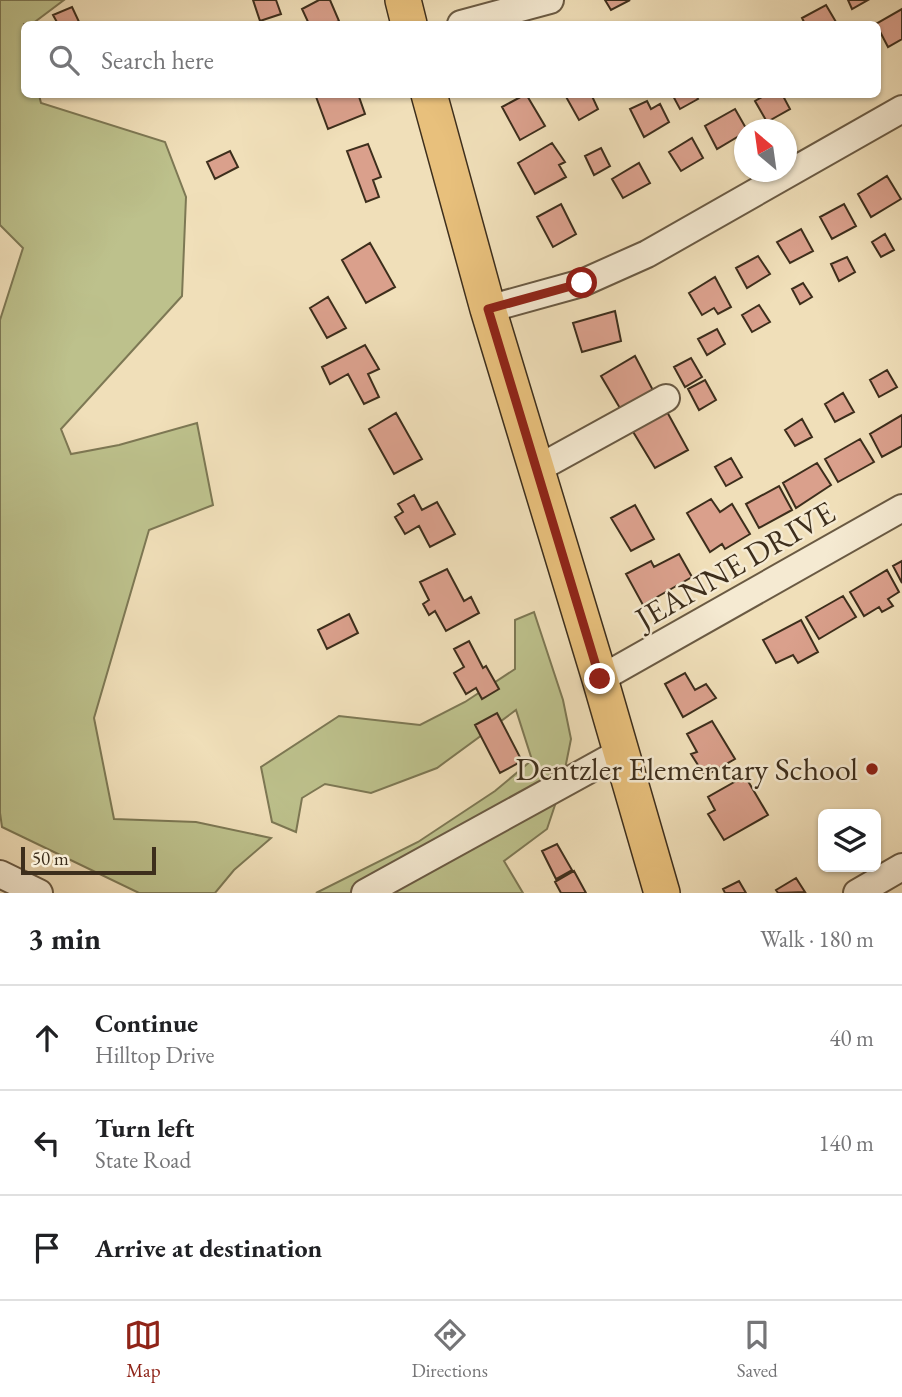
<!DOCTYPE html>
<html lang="en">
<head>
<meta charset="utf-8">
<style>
	:root { --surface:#fff; --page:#f2f2f2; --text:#202124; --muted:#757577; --line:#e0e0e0; --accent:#8f2418 }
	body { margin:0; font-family:"EB Garamond",serif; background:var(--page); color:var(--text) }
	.controls { position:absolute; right:21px; bottom:21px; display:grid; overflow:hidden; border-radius:10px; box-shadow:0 2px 5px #0004 }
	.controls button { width:63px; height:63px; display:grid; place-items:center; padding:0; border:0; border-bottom:2px solid var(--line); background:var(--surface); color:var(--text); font:35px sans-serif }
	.compass { position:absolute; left:734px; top:119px; width:63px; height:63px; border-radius:50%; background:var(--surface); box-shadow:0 2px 5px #0004; rotate:331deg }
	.scale { position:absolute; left:21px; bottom:18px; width:135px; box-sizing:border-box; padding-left:7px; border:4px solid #3d2e1c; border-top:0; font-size:19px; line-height:24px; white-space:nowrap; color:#3d2e1c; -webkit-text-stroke:5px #f5ead2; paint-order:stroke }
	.stop { position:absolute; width:21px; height:21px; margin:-16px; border:5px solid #8f2418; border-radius:50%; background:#fff }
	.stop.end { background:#8f2418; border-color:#fff; box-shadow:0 2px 7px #0008 }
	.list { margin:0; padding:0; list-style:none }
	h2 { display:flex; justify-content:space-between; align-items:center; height:91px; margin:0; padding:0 28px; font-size:30px }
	h2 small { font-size:23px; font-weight:400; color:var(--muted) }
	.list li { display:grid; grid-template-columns:46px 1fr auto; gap:21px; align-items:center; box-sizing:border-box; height:105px; padding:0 28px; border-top:2px solid var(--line) }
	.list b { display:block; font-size:26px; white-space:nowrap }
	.list p { margin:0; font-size:23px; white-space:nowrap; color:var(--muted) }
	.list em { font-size:23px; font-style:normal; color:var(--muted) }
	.icon { flex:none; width:38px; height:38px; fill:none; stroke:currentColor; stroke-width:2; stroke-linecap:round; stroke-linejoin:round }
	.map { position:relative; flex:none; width:902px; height:893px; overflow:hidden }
	.search { position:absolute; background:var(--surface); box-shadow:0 2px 5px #0004; left:21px; right:21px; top:21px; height:77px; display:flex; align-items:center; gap:18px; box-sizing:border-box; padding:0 24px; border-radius:10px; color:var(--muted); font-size:26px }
	.sheet { height:406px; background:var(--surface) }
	nav { display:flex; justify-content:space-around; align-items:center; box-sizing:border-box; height:98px; border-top:2px solid var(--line); background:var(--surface); font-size:19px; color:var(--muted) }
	nav a { display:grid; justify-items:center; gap:4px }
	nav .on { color:var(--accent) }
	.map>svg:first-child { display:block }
	.green { fill:#bdc18c; stroke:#7d7854; stroke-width:2 }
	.building { fill:#daa08c; stroke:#3d2e1c; stroke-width:2 }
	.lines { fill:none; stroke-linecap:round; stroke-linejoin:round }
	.minor-casing { stroke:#6a5a43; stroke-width:30 }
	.major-casing { stroke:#3d2e1c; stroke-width:38 }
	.minor { stroke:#f5ead2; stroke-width:26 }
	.major { stroke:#e8c07c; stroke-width:35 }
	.route { stroke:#8f2418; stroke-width:9 }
	.poi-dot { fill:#8f2418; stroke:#f5ead2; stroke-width:2.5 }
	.labels { text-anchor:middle; stroke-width:5; stroke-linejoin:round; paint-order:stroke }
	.street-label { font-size:32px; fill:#3d2e1c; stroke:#f5ead2 }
	.poi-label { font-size:32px; fill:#3d2e1c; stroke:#f5ead2; text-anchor:end }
</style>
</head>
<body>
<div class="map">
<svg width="902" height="893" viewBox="0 0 902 893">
	<rect width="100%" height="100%" fill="#f0dfb9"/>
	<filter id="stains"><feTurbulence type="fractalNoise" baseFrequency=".00286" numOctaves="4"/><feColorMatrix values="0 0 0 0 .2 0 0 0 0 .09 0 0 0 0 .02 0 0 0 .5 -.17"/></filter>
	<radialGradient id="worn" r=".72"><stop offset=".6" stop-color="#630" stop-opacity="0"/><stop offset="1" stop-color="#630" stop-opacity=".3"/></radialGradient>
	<path class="green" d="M0 0H64L32 24H24V94L39 95 41 103 165 142 186 197 182 296 61 429 71 454 119 445 197 423 213 505 149 530 94 718 114 819 196 822 271 838 234 870 215 893H139L2 827 0 813V320L23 248 0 225Z
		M534 612 563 700 571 739 562 784 547 829 504 861 523 893H316L418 842 495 791 532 760 516 710 437 768 371 793 325 784 302 798 296 832 272 822 261 767 339 716 420 725 465 702 515 669V620Z"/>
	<path class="building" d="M253 0H276L281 14 260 21Z
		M319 0H330L339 21 332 24H309L302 9Z
		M605 0H630L611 10Z
		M848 0H868L852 9Z
		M826 5 836 22 831 24H805L802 18Z
		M72 7 80 24H58L53 15Z
		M902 9V39L888 47 876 24Z
		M315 94H358L365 114 328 129Z
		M526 94 545 126 520 140 502 107Z
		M591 94 598 109 579 120 565 95Z
		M672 94H695L698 99 680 109Z
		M767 94H782L790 109 767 122 755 101Z
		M647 101 651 109 660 104 669 122 644 137 630 109Z
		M735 109 747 130H744V133L717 149 705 126Z
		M692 138 703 158 681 171 669 152Z
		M552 143 565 162 559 165 566 177 535 194 518 163Z
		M368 144 381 177 373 180 379 197 366 202 347 151Z
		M601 148 610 166 594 175 585 156Z
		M230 151 238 167 215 179 207 162Z
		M639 163 650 183 623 198 612 179Z
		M887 176 901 199 871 217 858 194Z
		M561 204 576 234 553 247 537 217Z
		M844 204 856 226 832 239 820 217Z
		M801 229 813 251 790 263 777 242Z
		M885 234 894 250 881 257 872 242Z
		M370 243 395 287 366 303 342 260Z
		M758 256 770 274 747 288 736 268Z
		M847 257 855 272 839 281 831 264Z
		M715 277 731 307 718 314 714 308 702 315 689 293Z
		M803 283 812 297 800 304 792 289Z
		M328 297 346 328 327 338 310 308Z
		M759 305 770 322 752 332 742 315Z
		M615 311 621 341 582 352 573 323Z
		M717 329 725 344 707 355 698 339Z
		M365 345 379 369 368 374 379 397 364 404 348 374 330 384 322 367Z
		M635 356 656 396 624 415 601 376Z
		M691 358 702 377 685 387 674 367Z
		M887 370 897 387 879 397 870 380Z
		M705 380 716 400 699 410 688 389Z
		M843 393 854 412 835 422 825 404Z
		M666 410 688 450 655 468 632 430Z
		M396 413 422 459 394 474 369 429Z
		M902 415V446L882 457 870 434Z
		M802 419 812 437 795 446 785 430Z
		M860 439 874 462 838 482 825 459Z
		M731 458 742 477 726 486 715 467Z
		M817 463 831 485 796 508 783 483Z
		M779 486 792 510 759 528 746 504Z
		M414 495 422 510 437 502 455 534 430 547 419 526 405 534 395 517 403 512 398 504Z
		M711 499 720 512 732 504 750 534 725 549 722 544 710 552 687 513Z
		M635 505 654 539 631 551 611 518Z
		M679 554 692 577 643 605 626 574 651 561 654 567Z
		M902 561V583L893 566Z
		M447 569 464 601 471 597 479 613 446 631 435 611 429 615 423 604 429 600 420 582Z
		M887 570 899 592 888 599 893 606 882 612 879 607 864 616 850 592Z
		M843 596 856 617 819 639 806 617Z
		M349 614 358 633 327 649 318 630Z
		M801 620 818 652 798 663 793 655 776 663 763 640Z
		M469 641 483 668 486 666 499 689 482 699 476 688 466 694 454 673 464 667 454 649Z
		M685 673 695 690 706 684 716 698 683 717 665 684Z
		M497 713 522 761 500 773 475 725Z
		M712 721 735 759 705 776 691 754 697 752 687 734Z
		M745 776 768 815 724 840 708 814 715 810 708 797Z
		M557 844 572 870 556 879 542 851Z
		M574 871 586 893H561L555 882Z
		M796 878 805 892 778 893 776 890Z
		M739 881 746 893H725L723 889Z"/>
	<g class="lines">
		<g class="minor-casing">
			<path id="minor" d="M461 24 550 0
				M488 309 582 283 647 254 902 109
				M537 469 666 398
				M600 679 902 508
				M0 874 39 893
				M365 893 621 752
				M857 893 902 867"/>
		</g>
		<g class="major-casing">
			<path id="major" d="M403 0 409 24
				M429 94 488 309 600 679 662 893"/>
		</g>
		<use href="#minor" class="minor"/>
		<use href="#major" class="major"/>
	</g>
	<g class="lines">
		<path class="route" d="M582 283 488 309 600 679"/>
	</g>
	<circle class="poi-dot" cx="872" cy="769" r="7"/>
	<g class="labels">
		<g class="street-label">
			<text transform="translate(735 565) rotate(-30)" y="11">JEANNE DRIVE</text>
		</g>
		<g class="poi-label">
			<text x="858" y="780">Dentzler Elementary School</text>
		</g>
	</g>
	<rect width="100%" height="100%" filter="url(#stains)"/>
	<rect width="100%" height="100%" fill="url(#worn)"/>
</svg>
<div class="controls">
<button><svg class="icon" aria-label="layers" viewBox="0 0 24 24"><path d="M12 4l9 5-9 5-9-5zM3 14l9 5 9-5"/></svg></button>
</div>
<svg class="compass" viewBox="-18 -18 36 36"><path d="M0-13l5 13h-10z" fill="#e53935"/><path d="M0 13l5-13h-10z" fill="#757577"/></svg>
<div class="scale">50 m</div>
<div class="stop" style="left:582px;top:283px"></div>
<div class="stop end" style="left:600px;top:679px"></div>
<div class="search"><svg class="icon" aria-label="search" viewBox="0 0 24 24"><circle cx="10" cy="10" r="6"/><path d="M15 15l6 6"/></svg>Search here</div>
</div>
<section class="sheet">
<h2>3 min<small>Walk · 180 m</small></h2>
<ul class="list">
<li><svg class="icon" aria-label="ahead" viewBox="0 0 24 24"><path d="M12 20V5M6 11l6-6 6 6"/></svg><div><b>Continue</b><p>Hilltop Drive</p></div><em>40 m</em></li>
<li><svg class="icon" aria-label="left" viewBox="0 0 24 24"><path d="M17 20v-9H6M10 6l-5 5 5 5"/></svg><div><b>Turn left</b><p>State Road</p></div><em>140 m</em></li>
<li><svg class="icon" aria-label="arrive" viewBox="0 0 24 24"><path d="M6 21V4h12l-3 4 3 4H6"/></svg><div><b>Arrive at destination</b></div></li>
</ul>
</section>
<nav>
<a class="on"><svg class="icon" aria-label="map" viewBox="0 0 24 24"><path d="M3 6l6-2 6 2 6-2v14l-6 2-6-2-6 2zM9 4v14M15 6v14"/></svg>Map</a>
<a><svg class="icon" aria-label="directions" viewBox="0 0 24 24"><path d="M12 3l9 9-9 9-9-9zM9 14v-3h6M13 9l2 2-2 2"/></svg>Directions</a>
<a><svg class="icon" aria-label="saved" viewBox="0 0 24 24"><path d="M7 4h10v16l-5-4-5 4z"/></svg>Saved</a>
</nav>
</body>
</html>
